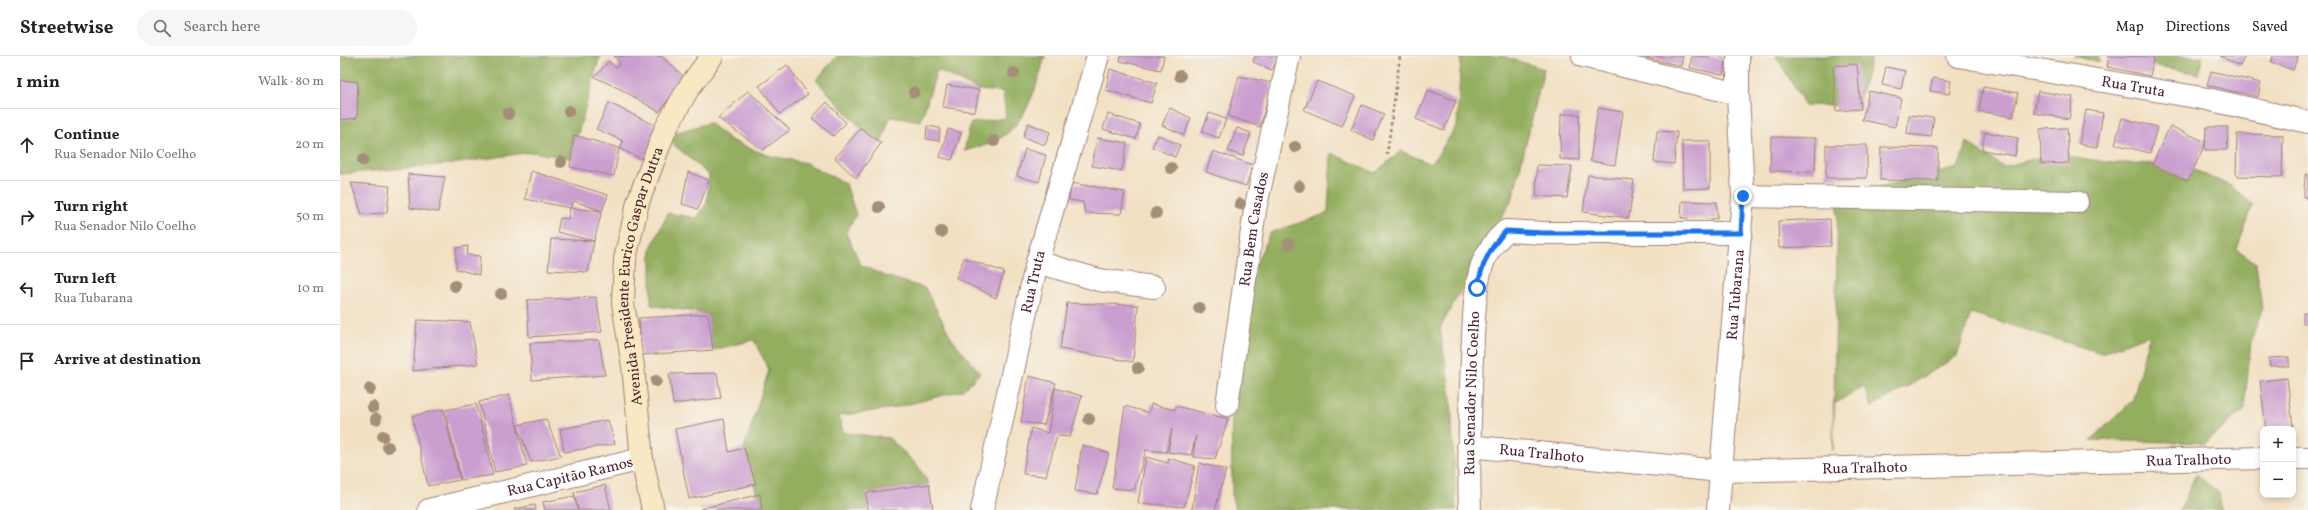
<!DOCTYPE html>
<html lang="en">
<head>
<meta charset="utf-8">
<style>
	:root { --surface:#fff; --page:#f6f6f6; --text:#222; --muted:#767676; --line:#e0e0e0 }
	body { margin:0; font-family:Vollkorn,serif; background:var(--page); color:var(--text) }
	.controls { position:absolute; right:12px; bottom:12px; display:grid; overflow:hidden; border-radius:8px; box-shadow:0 2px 6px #0003 }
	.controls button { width:36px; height:36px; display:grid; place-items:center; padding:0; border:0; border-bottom:1px solid var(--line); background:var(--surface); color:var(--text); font:20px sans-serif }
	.stop { position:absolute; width:12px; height:12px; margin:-9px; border:3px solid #1a73e8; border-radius:50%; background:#fff }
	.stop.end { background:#1a73e8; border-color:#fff; box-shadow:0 1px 4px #0008 }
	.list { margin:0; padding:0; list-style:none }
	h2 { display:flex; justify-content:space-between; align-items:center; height:52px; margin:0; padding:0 16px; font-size:17px }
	h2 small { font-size:13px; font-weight:400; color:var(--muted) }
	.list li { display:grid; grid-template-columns:26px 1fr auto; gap:12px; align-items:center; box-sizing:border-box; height:72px; padding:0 16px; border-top:1px solid var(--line) }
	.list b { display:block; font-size:15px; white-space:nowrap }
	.list p { margin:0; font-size:13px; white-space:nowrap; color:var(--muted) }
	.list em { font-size:13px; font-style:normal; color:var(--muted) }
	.icon { flex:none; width:22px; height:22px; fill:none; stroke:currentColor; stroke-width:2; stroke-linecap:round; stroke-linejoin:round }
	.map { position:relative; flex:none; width:1968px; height:454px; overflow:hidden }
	header { display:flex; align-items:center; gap:24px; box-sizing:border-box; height:56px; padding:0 20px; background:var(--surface); border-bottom:1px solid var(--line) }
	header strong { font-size:19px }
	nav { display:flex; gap:22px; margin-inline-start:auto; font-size:14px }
	.search { width:280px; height:36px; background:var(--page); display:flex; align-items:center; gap:10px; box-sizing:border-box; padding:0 14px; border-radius:22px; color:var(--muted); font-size:15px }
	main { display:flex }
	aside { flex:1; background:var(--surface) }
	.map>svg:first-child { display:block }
	.forest { fill:#94ae60; stroke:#6f6646 }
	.building { fill:#ca9fd0 }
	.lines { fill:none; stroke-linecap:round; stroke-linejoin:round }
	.minor-casing { stroke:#9e8077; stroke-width:24 }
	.secondary-casing { stroke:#9e8077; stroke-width:24 }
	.path { stroke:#9e8077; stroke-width:2.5; stroke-dasharray:3 3; stroke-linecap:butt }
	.minor { stroke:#fff; stroke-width:22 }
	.secondary { stroke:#f8e8c3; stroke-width:22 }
	.tree { fill:#a58e78 }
	.route { stroke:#1a73e8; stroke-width:5 }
	.labels { text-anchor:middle; stroke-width:3.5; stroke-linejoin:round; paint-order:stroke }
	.street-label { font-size:15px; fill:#4a1f2b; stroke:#f7f3e8 }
</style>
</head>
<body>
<header>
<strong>Streetwise</strong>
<div class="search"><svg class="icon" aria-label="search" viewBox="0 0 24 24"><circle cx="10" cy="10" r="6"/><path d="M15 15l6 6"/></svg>Search here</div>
<nav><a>Map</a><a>Directions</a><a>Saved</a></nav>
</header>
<main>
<aside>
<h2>1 min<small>Walk · 80 m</small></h2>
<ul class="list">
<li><svg class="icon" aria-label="ahead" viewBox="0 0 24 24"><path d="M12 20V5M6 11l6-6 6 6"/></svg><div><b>Continue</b><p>Rua Senador Nilo Coelho</p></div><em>20 m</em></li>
<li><svg class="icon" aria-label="right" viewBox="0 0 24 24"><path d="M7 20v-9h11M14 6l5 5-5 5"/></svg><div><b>Turn right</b><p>Rua Senador Nilo Coelho</p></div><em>50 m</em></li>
<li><svg class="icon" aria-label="left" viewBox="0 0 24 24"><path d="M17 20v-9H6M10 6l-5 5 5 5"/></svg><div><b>Turn left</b><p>Rua Tubarana</p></div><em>10 m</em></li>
<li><svg class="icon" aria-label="arrive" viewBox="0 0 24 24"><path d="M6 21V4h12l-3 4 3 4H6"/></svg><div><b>Arrive at destination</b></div></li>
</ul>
</aside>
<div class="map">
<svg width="1968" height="454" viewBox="0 0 1968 454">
	<rect width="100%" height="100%" fill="#f7f3e8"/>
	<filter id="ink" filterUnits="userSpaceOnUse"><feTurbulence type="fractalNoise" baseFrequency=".025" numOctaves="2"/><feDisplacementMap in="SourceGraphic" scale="8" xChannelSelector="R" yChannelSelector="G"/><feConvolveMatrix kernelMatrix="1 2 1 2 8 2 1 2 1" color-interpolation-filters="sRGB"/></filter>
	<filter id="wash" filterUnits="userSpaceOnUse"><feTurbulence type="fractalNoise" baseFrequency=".012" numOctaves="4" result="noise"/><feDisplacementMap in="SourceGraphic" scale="16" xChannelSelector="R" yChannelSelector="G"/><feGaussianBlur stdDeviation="0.9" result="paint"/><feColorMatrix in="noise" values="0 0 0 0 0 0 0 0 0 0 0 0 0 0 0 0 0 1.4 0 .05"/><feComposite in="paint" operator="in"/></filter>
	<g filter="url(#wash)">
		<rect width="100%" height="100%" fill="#f2e0c3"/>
		<path class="forest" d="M0 0H260L231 102 191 96 111 108 0 118Z
			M497 0H705C696 32 687 69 654 86 645 90 634 92 624 95L631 67 666 62 663 36 639 34 597 14 581 65 550 61 541 87 521 72 476 24Z
			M1121 0H1162L1204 13 1173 141 1100 272 1111 342 1116 454H896L892 442 891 263 930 177 988 157 991 97 1035 117 1061 95 1091 108 1117 70Z
			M1436 0H1532L1517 50 1465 49Z
			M1734 0H1759V6Z
			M1811 0H1863L1859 18 1812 9Z
			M369 67 392 85 427 99 466 107 506 128 516 159 506 177 521 209 545 220 585 232 612 283 640 317 623 334 554 352 498 360 504 377 549 382 578 410 589 428 527 437 531 454H421L404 392 429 314 414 284 373 294 368 258 311 249V192L328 157 357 162 367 147 369 119 324 80Z
			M1627 86 1663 111 1712 98 1773 107 1841 108 1891 130 1913 149 1897 193 1916 207 1922 253 1911 286 1904 354 1865 387 1751 384 1793 344 1809 279 1761 297 1631 257 1617 300 1572 328 1531 351 1524 330 1494 348 1493 396 1498 141 1618 112Z
			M1856 418 1878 436 1882 454H1840Z"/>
		<g id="blocks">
			<path class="building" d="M274 0H321L345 22 319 56 284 35 255 21 269 5 276 12 280 8Z
				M781 0H824L821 14 780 5Z
				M915 0H939L932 14 913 6Z
				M1298 0H1343L1341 10Z
				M1352 0 1387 2 1383 19 1350 12Z
				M1769 0 1814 1 1810 20 1767 11Z
				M1880 0H1905L1900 10Z
				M1933 0H1958L1953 14 1931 6Z
				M1517 8 1521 53 1496 55 1493 10Z
				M447 9 468 38 440 58 419 30Z
				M1546 11 1565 15 1561 33 1542 29Z
				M770 13 817 27 811 47 766 34Z
				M1871 15 1921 27 1918 41 1867 29Z
				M899 20 932 27 920 71 888 60Z
				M1593 22 1611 25 1609 38 1590 35Z
				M0 24 18 26 17 62 0 64Z
				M977 25 1015 40 1002 70 964 54Z
				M607 29 639 34 635 56 603 51Z
				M1643 31 1678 37 1673 61 1639 55Z
				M1088 34 1116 45 1104 74 1076 63Z
				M408 35 450 74 423 94 378 62Z
				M1529 35 1561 42 1555 71 1522 64Z
				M1698 35 1733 41 1729 63 1694 57Z
				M487 46 506 67 493 80 472 62Z
				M269 47 319 71 304 104 280 93 283 85 256 73Z
				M1022 49 1044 58 1033 84 1011 74Z
				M830 52 851 62 844 79 822 69Z
				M1258 52 1283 56 1275 109 1250 105Z
				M1746 54 1763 57 1757 91 1739 88Z
				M869 57 886 63 879 82 862 76Z
				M768 58 800 68 796 83 763 73Z
				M1221 58H1239V104L1220 103Z
				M1569 59 1594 62 1591 81 1567 78Z
				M1782 62 1817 71 1810 97 1775 88Z
				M688 67 710 76 705 89 683 81Z
				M587 70 600 72 599 85 586 83Z
				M1830 70 1866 86 1848 125 1812 109Z
				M1866 71H1888L1887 94H1865Z
				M521 72 541 87 516 122 495 102Z
				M897 72 911 77 903 100 888 95Z
				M1727 72 1729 107 1701 108 1700 73Z
				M608 73 621 77 612 104 600 101Z
				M1317 75 1337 76 1334 108 1314 106Z
				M1645 76 1678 82 1675 100 1642 94Z
				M1897 78 1943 79 1942 121 1896 120Z
				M234 79 279 92 274 120 230 111Z
				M818 79 840 89 835 101 812 91Z
				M1431 81 1476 82 1475 116 1430 115Z
				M757 82 787 87 782 115 752 110Z
				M1342 85H1370V132L1343 133Z
				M1486 89H1527V122H1486Z
				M1541 91 1598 92V125L1540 124Z
				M685 93 706 99 699 126 677 120Z
				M873 95 913 109 906 130 866 116Z
				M1197 109 1232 110 1227 142 1196 140Z
				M191 115 268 139 262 155 234 145 230 152 185 143Z
				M348 116 369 124 358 153 342 148Z
				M68 118 105 121 98 156 70 152Z
				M1965 118H1968V141H1964Z
				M1248 119 1294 124 1289 162 1243 156Z
				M11 127 50 130 47 157 22 158Z
				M731 127 785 136 781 158 745 157 743 146 729 144Z
				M1342 145 1377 146V163L1341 162Z
				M230 152 262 155 254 185 217 176 220 162 228 163Z
				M1490 163 1491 190 1439 192 1438 165Z
				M211 183 254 185 248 216 208 214Z
				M128 190 127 199 140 200 139 219 116 213V192Z
				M624 202 664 216 656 242 616 222Z
				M256 241 262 276 189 281 187 244Z
				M727 247 798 249 793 306 720 293Z
				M1963 257H1968V267H1963Z
				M368 258 373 294 301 299 299 262Z
				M77 264 130 266 138 308 73 315Z
				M259 284 265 319 192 324 190 287Z
				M1949 301V310H1930L1929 302Z
				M377 317 381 342 333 348 329 318Z
				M689 320 716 327 704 369 681 366Z
				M1947 322 1953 370 1926 373 1920 325Z
				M715 332 742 340 730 381 717 380 706 420 683 418 691 372 708 377Z
				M169 339 187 410 155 416 139 346Z
				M136 348 153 419 121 424 105 354Z
				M811 348 835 354 836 350 888 363 875 403 853 401 856 380 851 399 828 396 832 373 826 396 806 394 794 434 772 432 785 350 809 357Z
				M103 353 120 424 88 430 72 360Z
				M206 363 221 400 191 406 177 369Z
				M384 363 389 396 404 392 416 428 349 443 335 373Z
				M268 364 275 388 224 396 220 373Z
				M742 389 769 397 757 438 735 435Z
				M806 401 828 407 829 402 855 410 844 451 798 447Z
				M859 407 886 414 875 454 852 453Z
				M589 428 593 454H528L526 437Z
				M265 429 271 454H238L234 436Z
				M420 438 422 454H361L360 453Z
				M234 440 238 454H205L203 446Z
				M195 449 196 454H174V453Z"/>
		</g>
	</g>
	<g filter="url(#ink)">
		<use href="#blocks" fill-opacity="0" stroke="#9e8077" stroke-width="1"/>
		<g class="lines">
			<g class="minor-casing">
				<g id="minor">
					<path d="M1243 0 1398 38"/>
					<path id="s1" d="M1618 0 1867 43 1968 66"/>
					<path d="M1403 140 1737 146"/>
					<path d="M697 206 759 224 814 231"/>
					<path id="s2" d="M887 349 915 154 949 0"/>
					<path id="s3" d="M1128 390 1380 415 1923 402"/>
					<path d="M1953 402H1968"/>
					<path id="s4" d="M89 454 302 403"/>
					<path id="s5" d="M642 454 697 206 758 0"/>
					<path id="s6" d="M1130 454C1128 403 1130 353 1132 302 1134 271 1133 239 1142 209 1147 195 1156 184 1166 175L1204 177H1401"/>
					<path id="s7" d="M1378 454 1403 140 1398 38V0"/>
				</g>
			</g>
			<g class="secondary-casing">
				<g id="secondary">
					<path id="s8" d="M313 454 302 403 293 311 283 247 285 203 298 146 325 74 348 33 372 0"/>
				</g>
			</g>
			<path class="path" d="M1047 99 1060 0"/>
			<use href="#minor" class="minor"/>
			<use href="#secondary" class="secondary"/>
		</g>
		<g class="tree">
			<circle cx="674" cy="17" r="6"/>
			<circle cx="840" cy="20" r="6"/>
			<circle cx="574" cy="36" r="6"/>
			<circle cx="229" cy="55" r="6"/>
			<circle cx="168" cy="58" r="6"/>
			<circle cx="654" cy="85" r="6"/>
			<circle cx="955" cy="91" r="6"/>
			<circle cx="23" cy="104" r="6"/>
			<circle cx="221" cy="106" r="6"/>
			<circle cx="831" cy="112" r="6"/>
			<circle cx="959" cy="130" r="6"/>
			<circle cx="900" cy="148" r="6"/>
			<circle cx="539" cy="151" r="6"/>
			<circle cx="816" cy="157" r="6"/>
			<circle cx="601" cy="176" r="6"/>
			<circle cx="949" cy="188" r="6"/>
			<circle cx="115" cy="230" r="6"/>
			<circle cx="161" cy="238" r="6"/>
			<circle cx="859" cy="252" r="6"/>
			<circle cx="798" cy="312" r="6"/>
			<circle cx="316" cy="325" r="6"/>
			<circle cx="30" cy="333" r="6"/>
			<circle cx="33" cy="351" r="6"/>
			<circle cx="36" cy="363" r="6"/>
			<circle cx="749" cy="363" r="6"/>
			<circle cx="43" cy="380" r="6"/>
			<circle cx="48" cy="391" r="6"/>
		</g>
	</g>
	<g class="lines" filter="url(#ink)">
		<path class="route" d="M1137 232C1142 209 1149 192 1166 175L1204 177H1401L1403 140"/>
	</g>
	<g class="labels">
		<g class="street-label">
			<text dy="5" stroke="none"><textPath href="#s1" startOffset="178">Rua Truta</textPath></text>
			<text dy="5" stroke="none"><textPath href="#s2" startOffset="178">Rua Bem Casados</textPath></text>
			<text dy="5" stroke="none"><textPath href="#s8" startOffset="238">Avenida Presidente Eurico Gaspar Dutra</textPath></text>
			<text dy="5" stroke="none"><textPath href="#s5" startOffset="234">Rua Truta</textPath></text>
			<text dy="5" stroke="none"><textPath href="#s7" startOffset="216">Rua Tubarana</textPath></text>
			<text dy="5" stroke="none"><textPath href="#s6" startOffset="117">Rua Senador Nilo Coelho</textPath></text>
			<text dy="5" stroke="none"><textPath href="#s3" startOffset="74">Rua Tralhoto</textPath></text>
			<text dy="5" stroke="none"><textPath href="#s3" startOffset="722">Rua Tralhoto</textPath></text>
			<text dy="5" stroke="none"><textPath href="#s3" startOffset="398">Rua Tralhoto</textPath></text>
			<text dy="5" stroke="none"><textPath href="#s4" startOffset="145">Rua Capitão Ramos</textPath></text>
		</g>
	</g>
</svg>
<div class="controls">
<button>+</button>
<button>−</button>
</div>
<div class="stop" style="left:1137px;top:232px"></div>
<div class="stop end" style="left:1403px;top:140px"></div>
</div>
</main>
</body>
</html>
